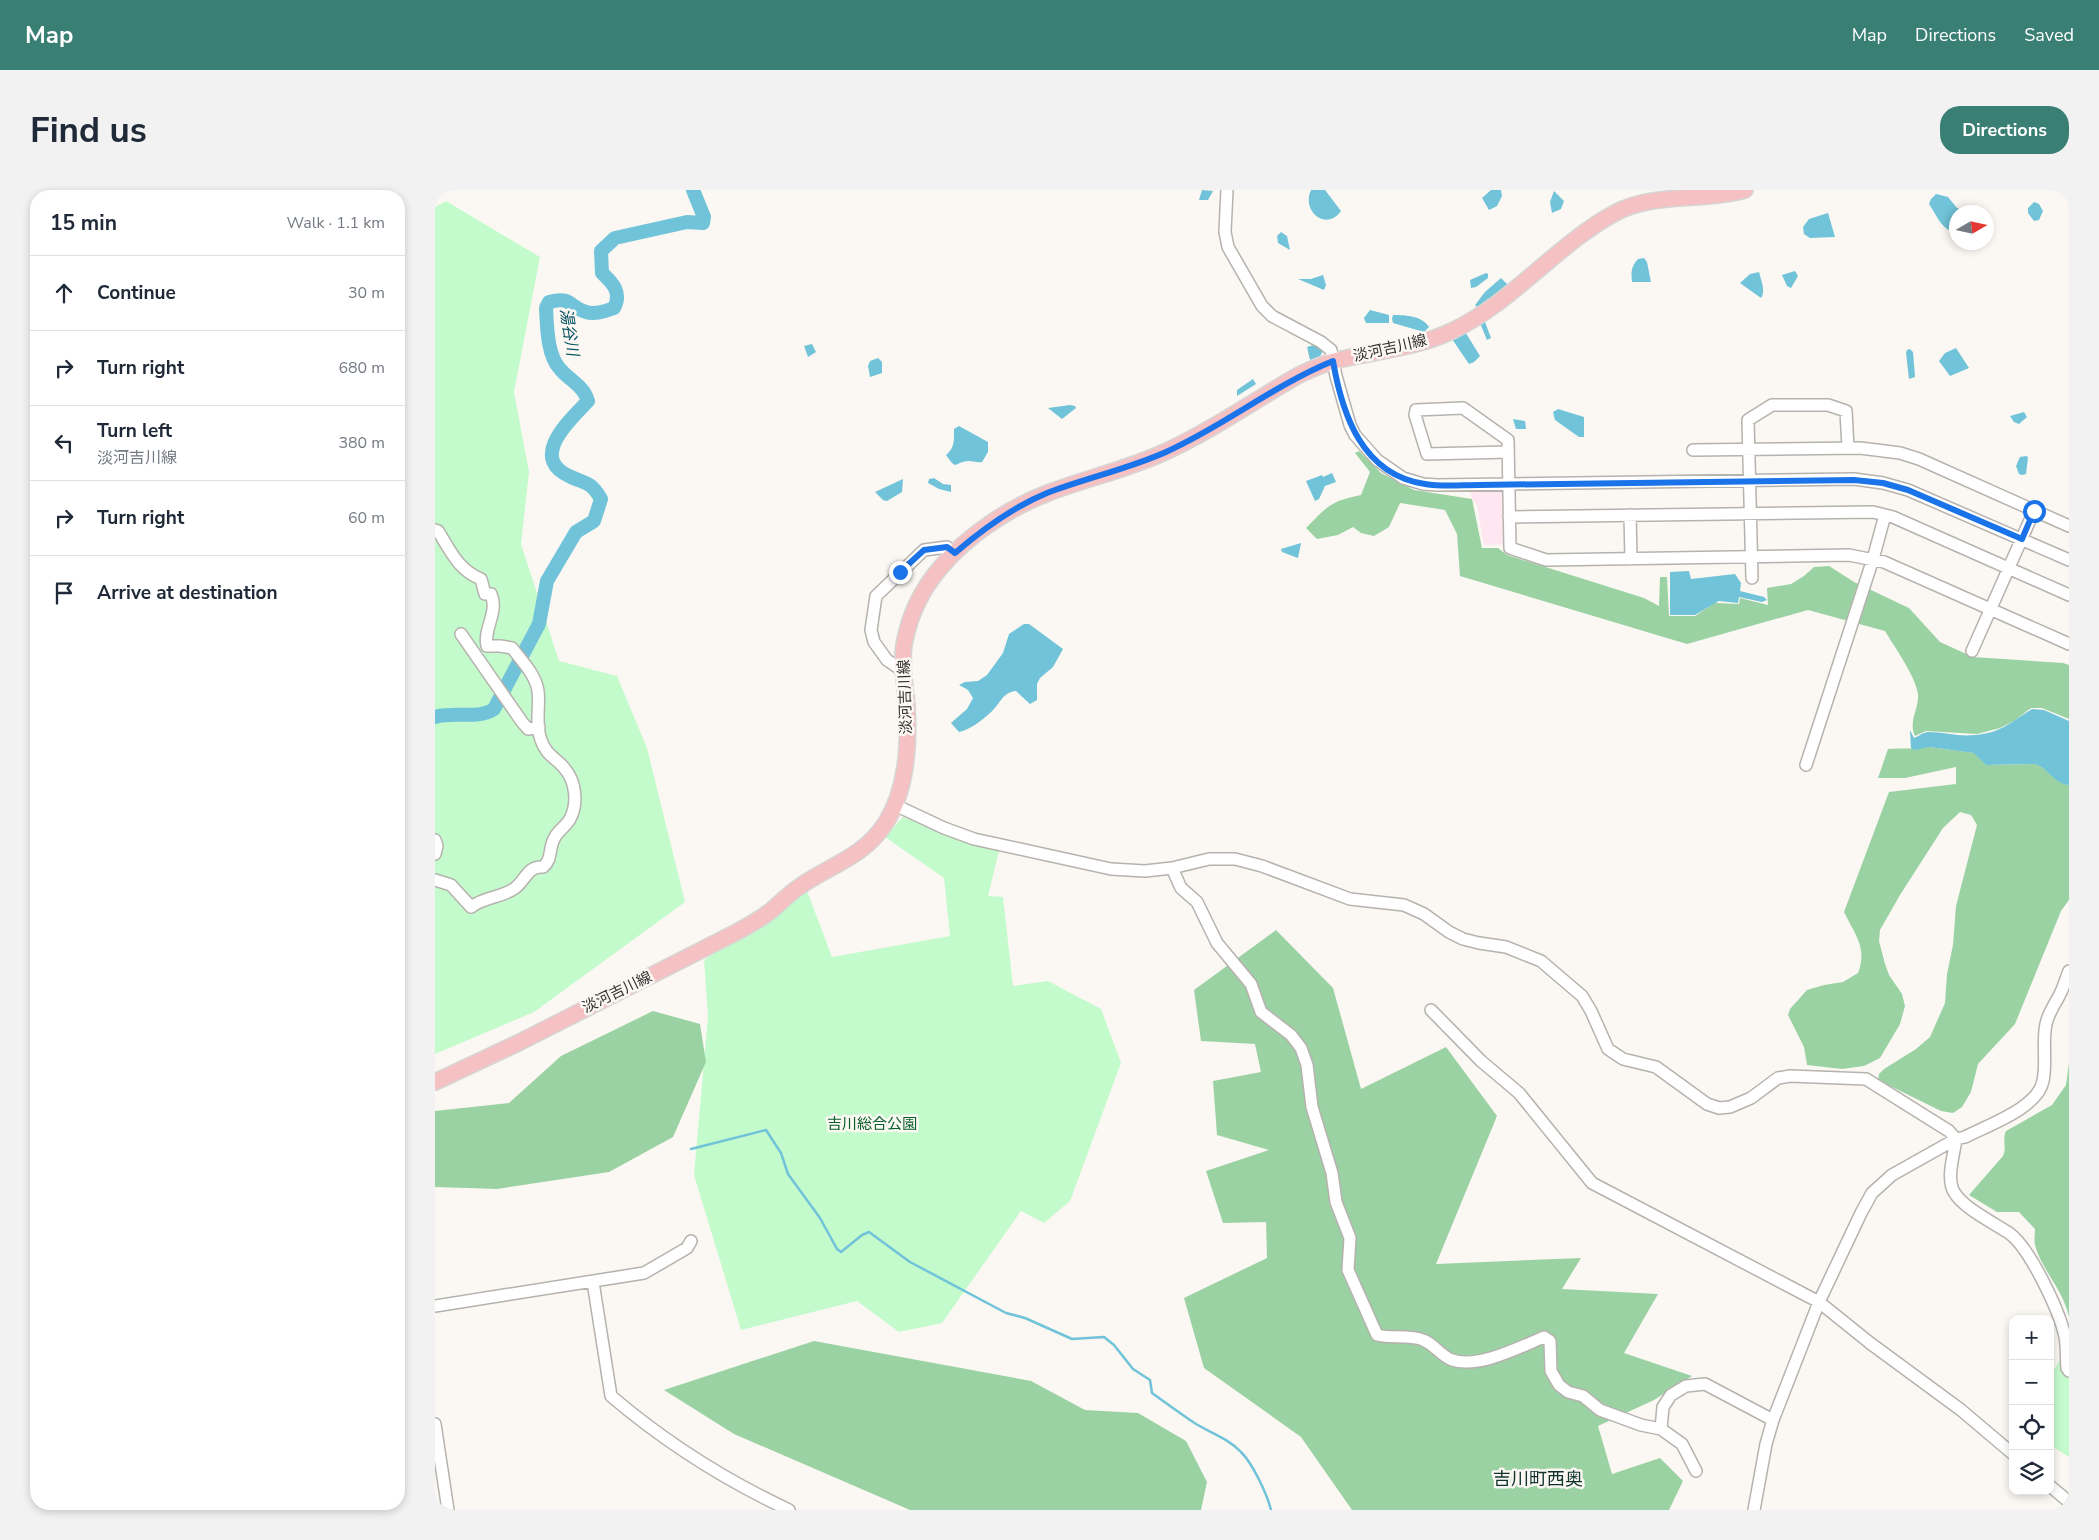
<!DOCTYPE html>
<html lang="en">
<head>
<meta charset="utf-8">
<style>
	:root { --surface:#fff; --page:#f2f2f3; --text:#1f2937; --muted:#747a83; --line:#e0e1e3; --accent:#3a7f74 }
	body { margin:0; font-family:"Nunito Sans","Noto Sans JP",sans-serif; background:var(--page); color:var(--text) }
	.controls { position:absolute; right:15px; bottom:15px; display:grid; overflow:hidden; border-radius:10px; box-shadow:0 2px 8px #0003 }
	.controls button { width:45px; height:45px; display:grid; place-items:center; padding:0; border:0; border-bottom:1px solid var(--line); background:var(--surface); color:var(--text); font:25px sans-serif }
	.compass { position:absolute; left:1514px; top:15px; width:45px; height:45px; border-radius:50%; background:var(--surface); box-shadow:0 2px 8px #0003; rotate:81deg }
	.stop { position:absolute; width:15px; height:15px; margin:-11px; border:4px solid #1a73e8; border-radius:50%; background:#fff }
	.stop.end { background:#1a73e8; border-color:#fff; box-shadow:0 1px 5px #0008 }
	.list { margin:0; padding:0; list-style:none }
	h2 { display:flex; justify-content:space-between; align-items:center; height:65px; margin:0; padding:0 20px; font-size:21px }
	h2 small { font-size:16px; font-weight:400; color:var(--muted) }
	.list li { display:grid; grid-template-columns:32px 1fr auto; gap:15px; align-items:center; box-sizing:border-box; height:75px; padding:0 20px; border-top:1px solid var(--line) }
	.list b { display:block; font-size:19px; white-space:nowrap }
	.list p { margin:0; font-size:16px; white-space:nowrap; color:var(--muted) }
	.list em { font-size:16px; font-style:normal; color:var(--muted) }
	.icon { flex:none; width:28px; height:28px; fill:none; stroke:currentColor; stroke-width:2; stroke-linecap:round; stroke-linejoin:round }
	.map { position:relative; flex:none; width:1634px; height:1320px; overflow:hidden; border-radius:20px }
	header { display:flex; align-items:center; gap:30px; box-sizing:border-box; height:70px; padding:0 25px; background:var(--accent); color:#fff }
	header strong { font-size:24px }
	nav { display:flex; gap:28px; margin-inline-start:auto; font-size:18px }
	.intro { display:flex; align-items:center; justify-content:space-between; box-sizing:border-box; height:120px; padding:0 30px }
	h1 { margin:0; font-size:35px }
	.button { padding:12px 22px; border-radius:20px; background:var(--accent); color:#fff; font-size:18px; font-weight:700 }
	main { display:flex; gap:30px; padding:0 30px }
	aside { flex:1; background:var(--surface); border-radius:20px; box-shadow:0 2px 8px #0003 }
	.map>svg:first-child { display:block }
	.industrial { fill:#ffe6f0 }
	.green { fill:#c4fbcd }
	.forest { fill:#9bd2a4 }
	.water { fill:#70c3d8 }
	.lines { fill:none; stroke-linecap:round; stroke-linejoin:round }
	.stream { stroke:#70c3d8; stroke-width:2.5 }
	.river { stroke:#70c3d8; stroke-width:14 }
	.minor-casing { stroke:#b6b2ae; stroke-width:14 }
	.major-casing { stroke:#d6d6d5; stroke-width:18 }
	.minor { stroke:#fff; stroke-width:11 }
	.major { stroke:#f5c1c3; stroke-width:15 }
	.route { stroke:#1a73e8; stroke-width:6 }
	.labels { text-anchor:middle; stroke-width:5; stroke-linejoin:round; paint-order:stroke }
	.street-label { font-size:15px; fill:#33312f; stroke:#fbf7f2 }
	.park-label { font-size:15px; fill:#065f28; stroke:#fbf7f2 }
	.water-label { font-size:16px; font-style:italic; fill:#075261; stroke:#fbf7f2 }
	.quarter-label { font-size:18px; fill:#10312d; stroke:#fbf7f2 }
</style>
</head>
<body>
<header>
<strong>Map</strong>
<nav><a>Map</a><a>Directions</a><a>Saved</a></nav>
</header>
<div class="intro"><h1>Find us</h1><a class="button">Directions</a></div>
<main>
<aside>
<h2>15 min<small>Walk · 1.1 km</small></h2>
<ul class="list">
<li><svg class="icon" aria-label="ahead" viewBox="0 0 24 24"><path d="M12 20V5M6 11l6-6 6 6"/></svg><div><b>Continue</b></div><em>30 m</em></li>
<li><svg class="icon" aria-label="right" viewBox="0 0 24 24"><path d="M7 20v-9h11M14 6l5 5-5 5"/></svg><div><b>Turn right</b></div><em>680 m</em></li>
<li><svg class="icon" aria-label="left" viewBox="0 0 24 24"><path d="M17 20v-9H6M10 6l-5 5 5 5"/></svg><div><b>Turn left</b><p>淡河吉川線</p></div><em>380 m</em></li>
<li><svg class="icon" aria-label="right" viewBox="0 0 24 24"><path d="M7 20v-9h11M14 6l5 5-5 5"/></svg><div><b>Turn right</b></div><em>60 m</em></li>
<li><svg class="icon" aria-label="arrive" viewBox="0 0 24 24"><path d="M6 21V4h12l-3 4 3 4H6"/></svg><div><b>Arrive at destination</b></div></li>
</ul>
</aside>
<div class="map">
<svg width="1634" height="1320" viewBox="0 0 1634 1320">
	<rect width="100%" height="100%" fill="#fbf7f2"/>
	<path class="industrial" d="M1066 300 1070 304 1071 354 1049 355 1042 315 1036 307V301Z"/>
	<path class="green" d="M11 11 105 67 79 202 94 282 86 354 124 471 182 486 212 558 250 712 99 822 0 864V17Z
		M468 627 564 661 553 706 568 707 578 796 613 791 666 819 686 873 635 1011 609 1033 586 1021 507 1133 464 1142 422 1111 306 1140 259 985 273 826 269 770 372 701 397 767 515 746 509 688 450 647Z
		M1634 1154V1267L1615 1255V1187Z"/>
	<path class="forest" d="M924 261 946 283 979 300 1037 309 1047 358H1063L1072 365 1209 408 1224 416 1225 387H1232L1234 426H1260L1280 413 1304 414 1305 408 1333 415 1332 398 1356 394 1369 386 1379 377 1394 376 1419 392 1474 418 1505 452 1538 467 1628 473 1634 475V529L1607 518H1596L1579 531 1565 538 1542 544 1491 541 1480 546C1473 532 1484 519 1483 504 1480 485 1460 458 1450 441L1373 420 1252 454 1025 386 1022 344 1010 320 965 313 954 337 939 346 926 343 918 337 903 345 882 349 871 338C892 317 895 311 926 305L935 282 920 263Z
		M1494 557 1540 563 1551 575 1600 574C1613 578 1620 593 1634 595V710L1626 721 1580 834 1543 874 1536 902 1527 917 1518 923 1506 921 1443 890 1444 884 1449 879 1481 859 1495 847 1510 813 1512 784 1518 755 1521 716 1542 635 1536 625 1525 622 1508 638 1465 705 1445 740 1444 751 1450 774 1454 785 1467 804 1470 816 1465 834 1445 868 1429 876 1407 879 1372 875 1369 857 1353 825 1355 819 1372 800 1389 795 1408 792 1423 783C1433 758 1419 743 1409 722L1454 602 1521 594V577L1470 588H1443L1453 559C1467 558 1480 559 1494 557Z
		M841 740 898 798 926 899 1011 857 1062 926 1001 1074 1146 1068 1127 1099 1223 1104 1189 1163 1257 1186 1219 1210 1163 1236 1177 1284 1225 1268 1248 1291 1234 1320H917L866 1247 769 1178 749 1108 832 1068 831 1032 788 1033 771 981 834 960 782 945 778 891 826 882 820 854 766 851 759 800Z
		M218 821 265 834 271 872 238 947 174 982 62 999 0 997V921L74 913 126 866Z
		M1634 873V1127C1628 1099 1606 1079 1600 1055 1599 1050 1600 1044 1600 1039L1584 1022H1562L1534 1005 1568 966C1572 957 1567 949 1571 941L1617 915 1631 895Z
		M379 1151 596 1191 650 1220 703 1223 751 1251 772 1292 766 1320H475L299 1244 229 1200Z"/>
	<path class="water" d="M767 0 778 1 773 10H764Z
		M876 0H890L906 21C891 42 866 21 876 0Z
		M1056 0H1066L1067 6 1062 16 1054 20 1047 8Z
		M1119 1 1129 11 1126 19 1117 23 1115 12Z
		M1501 4 1513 7 1522 18 1533 22H1522L1521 41C1508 43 1501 24 1494 14L1496 9Z
		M1599 12 1604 14 1608 21 1604 30 1599 31 1593 23V18Z
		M1393 23 1400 47 1375 48 1369 44 1368 37 1374 29Z
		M846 42 852 46 855 60 843 53 842 46Z
		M1209 68 1212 72 1216 92H1197C1196 82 1196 77 1203 69Z
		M1360 81 1363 86 1356 98 1352 96 1347 85Z
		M1324 82C1326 90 1331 101 1326 108L1305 93 1315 84Z
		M1051 83 1053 84V88L1041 97 1036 98 1035 90Z
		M888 85 891 95 889 100 863 89H876Z
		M1066 88 1074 96 1044 119 1040 115 1050 102Z
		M935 120 954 125V133H931L929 128Z
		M958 125C971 125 987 126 994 137L989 142 958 133 957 129Z
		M1050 132 1056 148 1052 150 1045 133Z
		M1029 140 1045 166 1039 172 1034 174 1015 146Z
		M377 154 381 162 373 167 369 156Z
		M882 154 888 161 885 166 875 170 872 157Z
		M1521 158 1534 178 1515 186 1504 171 1510 163Z
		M1475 159 1478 162 1480 187 1474 189 1471 163 1472 160Z
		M443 168 447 172V183L435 187 433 176 435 171Z
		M818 189 821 194 802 206V200Z
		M635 215 640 216 641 218 627 229 613 218Z
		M1123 219 1149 227V247H1144L1120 230 1118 222Z
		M1589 222 1592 227 1584 234 1579 232 1575 226Z
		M1078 229 1090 231 1091 239H1081Z
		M524 236 553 252V262L547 272C542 273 539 271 534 271 518 272 523 282 511 265 520 257 519 250 519 239Z
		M1591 266 1593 267 1591 284 1587 285 1584 284 1581 276 1585 267Z
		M897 283 901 292 890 296 884 309 880 311 871 291 887 285 888 287Z
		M499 288 508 294 516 295V302L504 299 493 293 494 289Z
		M468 289 467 302 452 311 448 310 440 302Z
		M866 353 863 368 847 362 846 359Z
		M1254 381 1256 389 1300 384 1306 393 1305 401 1329 407 1332 410 1327 412 1304 407 1303 413 1284 411 1260 425H1235V382Z
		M589 434H594L628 459 618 477 605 488 602 494V510L595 514 581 501C567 502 565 515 555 523 546 531 536 539 524 542L516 533 532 519 538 508 533 500 524 495 530 492 543 491 552 485 568 463 574 444Z
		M1597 519 1609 520 1634 531V595C1619 594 1613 578 1600 574L1551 575 1539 563 1494 557 1479 560 1476 558 1475 540 1479 548C1484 546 1489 542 1493 542 1509 542 1524 547 1540 545 1566 543 1576 532 1597 519Z"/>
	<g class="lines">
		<path class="stream" d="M256 959 331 940 346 963 353 984 385 1028 402 1059 406 1062 427 1045 434 1042 475 1072 571 1123 590 1128 637 1149 669 1147 679 1155 698 1179 715 1190 717 1203C731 1213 746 1224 761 1234 776 1243 794 1249 806 1262 818 1274 832 1304 836 1320"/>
		<path class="river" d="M0 527C18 521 43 530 59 519L104 434 112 391 141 342 159 331 166 309C156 292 152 294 136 287 92 268 135 230 153 211 149 196 134 190 125 179 112 165 112 136 111 118L114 112C137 106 134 117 151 122 160 125 171 121 179 118 187 103 178 93 167 83L166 61 180 48 252 32 268 33 269 27 258 0"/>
		<g class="minor-casing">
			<path id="minor" d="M792 0 790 42 793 57 827 116 837 126 886 152 896 160 901 186 915 235 920 245 942 270 968 288 988 294 1002 295 1419 289 1448 293 1473 300 1634 370
				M1258 260 1425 258 1465 263 1484 269 1634 336
				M1073 262 992 264 980 225 981 220 1028 218 1073 250C1074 286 1074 322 1075 358L1111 370 1414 365 1449 372 1634 454
				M1195 325 1196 369
				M1074 327 1438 322 1458 327 1634 405
				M0 340 3 341C15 360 23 380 46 389L50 404H56C64 422 48 439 52 456H65L77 458C86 470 101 485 103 501 105 517 100 535 106 550 112 567 121 567 130 579 141 592 143 614 135 629 131 636 124 640 120 647 113 658 118 669 108 677 92 676 91 690 80 698 67 708 51 706 36 717L16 695 0 690
				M1317 388 1313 230 1337 215H1393L1411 221 1413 258
				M26 444 87 532 93 539 104 537
				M1537 461 1599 321
				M468 480 465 479 452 470 439 452 436 440 441 406 489 360 512 357 519 363
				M1371 575 1438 369 1450 325
				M460 615 509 638 539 649 676 679 710 681 737 678 774 669H800L827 676 915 709 969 715 989 724 1014 742 1028 749 1044 753 1071 757 1106 771 1147 806 1156 821 1173 859 1188 869 1221 877 1272 914 1284 918 1295 917 1316 908 1343 888 1355 886 1431 889 1514 941 1521 949C1519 965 1511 988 1519 1002 1528 1018 1559 1033 1574 1043 1595 1058 1625 1122 1630 1147 1632 1157 1631 1168 1632 1178L1634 1181
				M0 650 2 656 0 664
				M737 678 746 698 762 712 782 753 816 794 826 822 856 845 866 858 872 875 877 917 897 983 901 1012 915 1048 913 1080 942 1145C957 1149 973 1144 988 1150 999 1154 1006 1166 1017 1170 1043 1179 1085 1157 1109 1147L1115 1151 1116 1181 1124 1195 1133 1202 1148 1206 1165 1220 1206 1235 1226 1239 1228 1217 1236 1205 1251 1196 1270 1194 1338 1230
				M996 820 1046 871 1084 903 1157 993 1384 1112 1435 1153 1526 1220 1578 1264
				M158 1092 176 1206C230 1252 290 1290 354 1320
				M0 1116 209 1083 252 1058 256 1051
				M0 1234 13 1320
				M1226 1239 1247 1254 1261 1281
				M1615 1296 1634 1312
				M1319 1320 1331 1254 1338 1230 1384 1112 1426 1023 1437 1003 1457 985 1521 949 1530 947C1553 935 1603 918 1608 891 1612 872 1607 852 1611 834 1613 823 1621 813 1626 802 1629 796 1631 788 1634 781"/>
		</g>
		<g class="major-casing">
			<path id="major" d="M0 892 83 853 300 743C313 736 326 729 337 720 347 711 356 702 367 695 398 674 428 667 450 634 472 600 474 555 472 516 470 495 466 475 469 455 474 426 487 399 506 377 533 345 574 318 613 303 652 288 694 279 732 261 778 240 820 210 864 185 875 180 887 174 899 171 939 161 979 159 1017 141 1078 112 1121 55 1180 23 1219 2 1268 12 1310 0"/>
		</g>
		<use href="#minor" class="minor"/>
		<use href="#major" class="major"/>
	</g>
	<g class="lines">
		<path class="route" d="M465 382 489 360 512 357 520 363C548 339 578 317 612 303 651 288 693 279 731 262 789 236 839 195 898 171 907 224 927 285 990 294 1007 297 1026 295 1044 295L1419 290 1448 293 1473 300 1587 349 1599 321"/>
	</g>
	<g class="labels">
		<g class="street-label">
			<text transform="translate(955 158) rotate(-13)" y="5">淡河吉川線</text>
			<text transform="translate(470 507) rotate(-92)" y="5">淡河吉川線</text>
			<text transform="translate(182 802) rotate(-26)" y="5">淡河吉川線</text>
		</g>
		<g class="park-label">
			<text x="437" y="939">吉川総合公園</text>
		</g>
		<g class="water-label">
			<text transform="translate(135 142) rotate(81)" y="6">湯谷川</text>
		</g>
		<g class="quarter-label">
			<text x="1103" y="1295">吉川町西奥</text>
		</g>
	</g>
</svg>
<div class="controls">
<button>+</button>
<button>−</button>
<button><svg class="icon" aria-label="locate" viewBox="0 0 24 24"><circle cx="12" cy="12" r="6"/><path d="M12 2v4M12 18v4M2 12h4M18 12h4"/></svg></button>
<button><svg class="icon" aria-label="layers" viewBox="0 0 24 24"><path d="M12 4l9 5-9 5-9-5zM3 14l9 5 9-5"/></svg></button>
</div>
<svg class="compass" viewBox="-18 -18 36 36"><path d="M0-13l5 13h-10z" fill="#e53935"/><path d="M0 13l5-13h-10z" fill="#747a83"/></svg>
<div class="stop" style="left:1599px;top:321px"></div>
<div class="stop end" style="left:465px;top:382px"></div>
</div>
</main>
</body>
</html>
